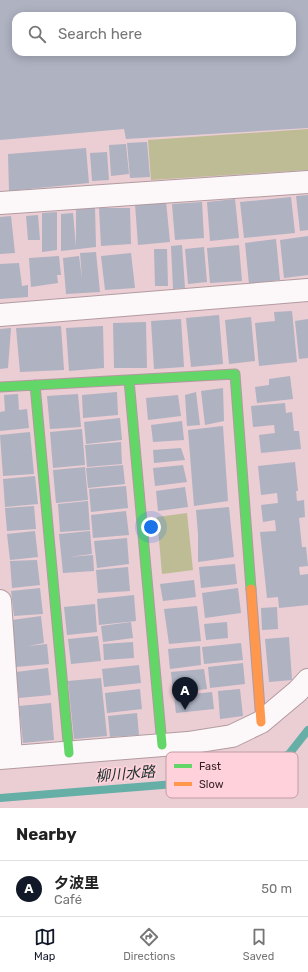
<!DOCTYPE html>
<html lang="en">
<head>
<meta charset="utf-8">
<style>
	:root { --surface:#fff; --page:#f6f6f6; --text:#222; --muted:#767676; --line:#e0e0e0; --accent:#111827 }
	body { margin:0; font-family:Rubik,"Noto Sans JP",sans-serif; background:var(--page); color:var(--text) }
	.you { position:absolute; left:151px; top:527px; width:14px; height:14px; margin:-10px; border:3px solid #fff; border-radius:50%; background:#1a73e8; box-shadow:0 0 0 6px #1a73e833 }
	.badge { display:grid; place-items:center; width:26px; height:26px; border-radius:50%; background:var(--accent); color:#fff; font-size:13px; font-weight:700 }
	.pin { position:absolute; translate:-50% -33px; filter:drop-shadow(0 1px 2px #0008) }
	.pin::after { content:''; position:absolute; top:21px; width:14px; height:12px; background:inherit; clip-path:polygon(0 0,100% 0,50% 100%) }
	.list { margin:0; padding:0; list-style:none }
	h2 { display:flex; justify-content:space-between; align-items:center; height:52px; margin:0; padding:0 16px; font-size:17px }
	h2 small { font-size:13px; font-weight:400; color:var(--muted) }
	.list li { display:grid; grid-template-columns:26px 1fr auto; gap:12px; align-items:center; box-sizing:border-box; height:56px; padding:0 16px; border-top:1px solid var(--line) }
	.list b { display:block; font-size:15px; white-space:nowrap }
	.list p { margin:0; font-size:13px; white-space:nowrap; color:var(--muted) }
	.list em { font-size:13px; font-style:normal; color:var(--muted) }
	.icon { flex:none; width:22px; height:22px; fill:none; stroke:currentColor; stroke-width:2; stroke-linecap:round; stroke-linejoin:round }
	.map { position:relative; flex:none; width:308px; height:808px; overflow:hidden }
	.search { position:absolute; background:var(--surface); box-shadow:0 2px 10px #0003; left:12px; right:12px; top:12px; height:44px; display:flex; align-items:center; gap:10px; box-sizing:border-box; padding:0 14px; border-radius:12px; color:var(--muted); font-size:15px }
	.sheet { height:108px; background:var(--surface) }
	nav { display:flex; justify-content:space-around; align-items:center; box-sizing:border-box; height:56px; border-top:1px solid var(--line); background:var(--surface); font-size:11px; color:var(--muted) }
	nav a { display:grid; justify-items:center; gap:2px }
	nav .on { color:var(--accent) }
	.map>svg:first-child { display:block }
	.green { fill:#bdbc95 }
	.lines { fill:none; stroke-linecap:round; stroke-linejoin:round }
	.stream { stroke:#65afa7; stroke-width:8 }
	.building { fill:#aeb2c1; fill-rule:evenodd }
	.street-casing { stroke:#b29ba0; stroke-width:24 }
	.fast-casing { stroke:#b29ba0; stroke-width:11 }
	.slow-casing { stroke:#b29ba0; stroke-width:11 }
	.street { stroke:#fcf8f9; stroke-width:22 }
	.fast { stroke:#63d668; stroke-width:9 }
	.slow { stroke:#ff974d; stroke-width:9 }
	.labels { text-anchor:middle; stroke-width:3.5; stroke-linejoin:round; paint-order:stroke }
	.water-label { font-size:15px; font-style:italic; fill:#17302c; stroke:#fed1db }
	.key { fill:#fed1db; stroke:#c19ca4; stroke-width:1 }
	.key-label { font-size:11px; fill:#341f24 }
</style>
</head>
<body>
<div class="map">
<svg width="308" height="808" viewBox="0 0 308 808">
	<rect width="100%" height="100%" fill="#ebcdd4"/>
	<path class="green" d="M308 129V170L151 180 148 140Z
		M187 513 193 570 162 574 157 517Z"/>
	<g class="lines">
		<path class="stream" d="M0 798 225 780 258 770 289 754 308 730"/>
	</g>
	<path class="building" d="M0 0H308V128L126 139 124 129 0 140ZM16 16H292V52H16Z
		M147 142 150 177 130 178 127 143Z
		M126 144 129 174 111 176 109 145Z
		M86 148 89 183 9 191 8 154Z
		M107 152 109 180 92 181 90 153Z
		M308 195V230L300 231 296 196Z
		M291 197 295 233 244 238 240 202Z
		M235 199 239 238 210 241 207 202Z
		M166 201 170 242 138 245 135 204Z
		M202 202 204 238 175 240 172 204Z
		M95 207 96 247 61 251V214L73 213 76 247V208Z
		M99 208H130L131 244 101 246Z
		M57 212V250L42 252V213Z
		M38 215 40 240H28L26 216Z
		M11 216 15 253 0 254V217Z
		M308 236V275L284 278 280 240Z
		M276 239 280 280 249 284 245 243Z
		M182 245 185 288 173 289 171 246Z
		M239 245 242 281 210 283 207 248Z
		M204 247 207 282 188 284 185 249Z
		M154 249H167L168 286H155Z
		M96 252 100 292 66 294 63 258 79 256 82 279 80 253Z
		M131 253 135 288 105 290 101 256Z
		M59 256 61 275H57L58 283 31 287 29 258Z
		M19 263 22 286 28 285V297L0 299V264Z
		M292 311 297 362 259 366 255 323 275 321 274 312Z
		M219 315 223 364 191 367 186 318Z
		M251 317 255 361 229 364 225 320Z
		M181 319 184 367 154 369 151 321Z
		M308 319V358L299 359 295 321Z
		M146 322 147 368H114L113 323Z
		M61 326 64 370 20 372 16 328Z
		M103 326 104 368 69 371 66 328Z
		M11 328 8 368 0 369V329Z
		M290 376 293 399 257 403 255 387 269 385V379Z
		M223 388 224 421 205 425 201 391Z
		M117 392 118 415 83 418 82 395Z
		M196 392 200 425 187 426 185 395Z
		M18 394 19 410 27 409 29 428 0 431V412L5 411 4 395Z
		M78 394 81 427 50 429 47 396Z
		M178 395 181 416 148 420 146 398Z
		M285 403 286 413 292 412 294 431H299L301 449 261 453 259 435 275 433 274 425 253 427 251 406Z
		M120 418 122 440 86 444 84 422Z
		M182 421 184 440 153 442 151 425Z
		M223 426 228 501 194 506 188 430Z
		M82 429 85 465 53 468 50 432Z
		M30 432 34 474 3 476 0 435Z
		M121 442 122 464 87 467 85 445Z
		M181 448 185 460 154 463 153 450Z
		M295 462 298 491H296L297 501 304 500 305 517 299 518 302 547H306L308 566 299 567 300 575 308 574V605L279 608 278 597 267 598 260 532 276 531 275 520 263 522 261 505 278 503 277 493 261 495 258 466Z
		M123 465 125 484 88 488 86 468Z
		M183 465 187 482 155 486 153 468Z
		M85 467 88 500 56 503 53 470Z
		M35 476 38 504 5 507 3 479Z
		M126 486 128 508 91 512 89 489Z
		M185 487 188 507 158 511 156 491Z
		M88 501 90 530 60 532 58 504Z
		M34 506 36 529 7 531 5 508Z
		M229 507 234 557 198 562V534L196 510Z
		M126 511 129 535 93 538 91 515Z
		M35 531 38 557 10 560 7 534Z
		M90 531 92 554 68 557 93 555 94 571 63 573 59 534Z
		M127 538 129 564 97 568 94 541Z
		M37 560 40 585 12 588 10 561Z
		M235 564 237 584 201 588 199 567Z
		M128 567 130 591 98 593 96 570Z
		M194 580 196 597 163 601 160 584Z
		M40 588 43 614 14 616 11 591Z
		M238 588 241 613 205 618 202 593Z
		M134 595 136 621 99 625 97 599Z
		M95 604 97 632 67 635 64 607Z
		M197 606 201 641 169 644 164 609Z
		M277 607 278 629 262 630 261 608Z
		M41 616 44 643 28 646 47 644 49 664 16 667 12 620Z
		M131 622 133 638 103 642 101 626Z
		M227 622 228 638 206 640 204 624Z
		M98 636 101 661 71 664 68 639Z
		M289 637 292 680 269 682 265 639Z
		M133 642 134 658 104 660 103 644Z
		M241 643 243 660 204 664 202 647Z
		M200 646 201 665 170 669 168 649Z
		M243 663 245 684 210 688 208 667Z
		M139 665 141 683 104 687 102 669Z
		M48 668 51 695 19 698 16 672Z
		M204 669 207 689 173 693 171 672Z
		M101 678 107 736 74 739 68 681Z
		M140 689 142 709 107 713 105 693Z
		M240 689 243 716 220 719 218 691Z
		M212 692 214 709 176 713 174 696Z
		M51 703 54 740 23 743 19 706Z
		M137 713 139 735 110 737 108 716Z"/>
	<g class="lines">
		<g class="street-casing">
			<path id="street" d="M0 203 308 182
				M0 315 308 290
				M0 601 11 757
				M0 758 188 743 232 736 261 722 298 691 308 680"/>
		</g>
		<g class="fast-casing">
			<path id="fast" d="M129 380 162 745
				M35 385 69 753
				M0 387 235 374 251 589"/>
		</g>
		<g class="slow-casing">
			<path id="slow" d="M251 589 261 722"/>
		</g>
		<use href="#street" class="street"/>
		<use href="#fast" class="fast"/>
		<use href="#slow" class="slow"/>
	</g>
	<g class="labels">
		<g class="water-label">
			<text transform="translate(125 774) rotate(-5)" y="5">柳川水路</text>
		</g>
	</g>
	<rect x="166" y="752" width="132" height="46" rx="6" class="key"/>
	<rect x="174" y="764" width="18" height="4" fill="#63d668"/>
	<rect x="174" y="782" width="18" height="4" fill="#ff974d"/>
	<g class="key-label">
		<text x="199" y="770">Fast</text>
		<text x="199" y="788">Slow</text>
	</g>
</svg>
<div class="you"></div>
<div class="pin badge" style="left:185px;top:710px">A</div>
<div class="search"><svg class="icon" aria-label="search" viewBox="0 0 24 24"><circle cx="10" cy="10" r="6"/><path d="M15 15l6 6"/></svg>Search here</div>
</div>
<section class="sheet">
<h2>Nearby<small></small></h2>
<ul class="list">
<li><span class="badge">A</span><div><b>夕波里</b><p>Café</p></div><em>50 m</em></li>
</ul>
</section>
<nav>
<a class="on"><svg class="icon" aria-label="map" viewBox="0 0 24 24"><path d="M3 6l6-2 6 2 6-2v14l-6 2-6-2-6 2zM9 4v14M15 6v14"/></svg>Map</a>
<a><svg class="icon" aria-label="directions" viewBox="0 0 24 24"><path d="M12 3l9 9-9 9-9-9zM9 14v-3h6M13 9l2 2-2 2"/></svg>Directions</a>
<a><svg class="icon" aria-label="saved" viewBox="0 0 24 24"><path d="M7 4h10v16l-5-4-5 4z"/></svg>Saved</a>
</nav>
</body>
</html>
